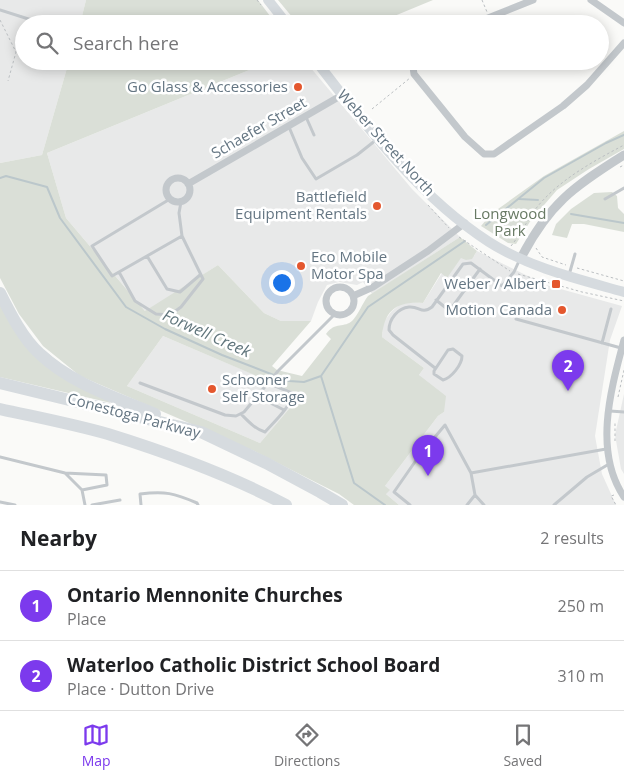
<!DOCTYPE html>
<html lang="en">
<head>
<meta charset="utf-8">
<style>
	:root { --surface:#fff; --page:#f2f2f2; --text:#202124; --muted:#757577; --line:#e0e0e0; --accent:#7c3aed }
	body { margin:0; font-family:"Open Sans",sans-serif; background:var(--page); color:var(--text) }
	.you { position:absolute; left:281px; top:282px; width:18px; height:18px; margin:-12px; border:4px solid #fff; border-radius:50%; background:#1a73e8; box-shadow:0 0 0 8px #1a73e833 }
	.badge { display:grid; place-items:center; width:32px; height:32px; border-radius:50%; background:var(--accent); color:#fff; font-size:16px; font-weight:700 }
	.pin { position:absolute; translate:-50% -41px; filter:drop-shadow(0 1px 2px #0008) }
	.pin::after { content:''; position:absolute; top:26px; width:18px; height:15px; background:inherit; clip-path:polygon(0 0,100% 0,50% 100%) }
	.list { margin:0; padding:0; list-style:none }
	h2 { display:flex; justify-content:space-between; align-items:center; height:65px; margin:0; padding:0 20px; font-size:21px }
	h2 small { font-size:16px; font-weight:400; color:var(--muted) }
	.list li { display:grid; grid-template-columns:32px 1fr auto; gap:15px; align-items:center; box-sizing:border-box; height:70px; padding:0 20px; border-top:1px solid var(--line) }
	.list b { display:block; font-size:19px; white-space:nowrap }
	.list p { margin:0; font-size:16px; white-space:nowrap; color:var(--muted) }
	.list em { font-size:16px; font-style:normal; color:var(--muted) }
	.icon { flex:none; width:28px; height:28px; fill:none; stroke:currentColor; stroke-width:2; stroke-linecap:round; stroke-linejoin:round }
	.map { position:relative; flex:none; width:624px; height:505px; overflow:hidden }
	.search { position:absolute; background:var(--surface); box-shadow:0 2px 12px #0003; left:15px; right:15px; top:15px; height:55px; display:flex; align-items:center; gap:12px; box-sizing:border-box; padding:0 18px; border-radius:28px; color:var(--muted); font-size:19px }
	.sheet { height:205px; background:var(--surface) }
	nav { display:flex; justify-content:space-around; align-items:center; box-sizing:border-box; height:70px; border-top:1px solid var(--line); background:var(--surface); font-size:14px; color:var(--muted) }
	nav a { display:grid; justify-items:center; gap:2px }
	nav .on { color:var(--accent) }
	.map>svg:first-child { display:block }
	.built { fill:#e8e9e9 }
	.green { fill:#dadfd7; fill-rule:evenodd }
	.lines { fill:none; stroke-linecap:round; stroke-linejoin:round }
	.stream { stroke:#bbc7cb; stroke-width:2 }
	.path { stroke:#bbbfc2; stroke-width:1; stroke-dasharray:2.5 2.5; stroke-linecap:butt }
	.service { stroke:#c3c8cc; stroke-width:3 }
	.minor { stroke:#c3c8cc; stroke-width:7 }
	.tertiary { stroke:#c3c8cc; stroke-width:9 }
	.secondary { stroke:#d6dbdf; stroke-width:10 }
	.motorway { stroke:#d6dbdf; stroke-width:12 }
	.poi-dot { fill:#e4572e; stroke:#fff; stroke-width:2 }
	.labels { text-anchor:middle; stroke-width:5; stroke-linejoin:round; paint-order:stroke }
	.poi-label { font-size:15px; fill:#657683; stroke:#fff; text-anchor:end }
	.street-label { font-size:15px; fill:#657683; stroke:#fff }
	.park-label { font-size:15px; fill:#687a64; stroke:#fff }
	.water-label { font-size:16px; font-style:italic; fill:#60757c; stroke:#fff }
</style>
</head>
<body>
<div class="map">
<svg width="624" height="505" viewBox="0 0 624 505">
	<rect width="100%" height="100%" fill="#fafaf8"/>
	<path class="built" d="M0 0H86L80 24H24V61H69L42 155 0 163Z
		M271 61H305L412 189 460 237 372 294 363 282 357 285 339 282 327 285 318 302 311 321H281L264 313 218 265 146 312 66 218 47 153Z
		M477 251 546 285 622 306 610 340 595 436 602 474 616 505H399L386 494 385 486 438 416 444 412 419 375 424 368 382 337 383 323 391 312 399 305 409 302 423 303 442 273 447 277 461 257 474 256Z
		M163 336 297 393 294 403 260 443 127 386Z
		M624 394V474L621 469 615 435Z"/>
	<path class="green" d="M86 0H258L276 24H80Z
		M278 0H433L375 24H298Z
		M69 61H271L47 153 66 218 145 311 218 265 264 313 281 321H311L272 366 277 370 302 376 331 339 326 334C335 321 344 329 353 320 359 313 362 304 368 296L460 237 477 251 472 259 466 260 461 258 447 278 441 273 423 303C397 301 384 310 382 337L424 368 419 375 446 396 444 412 438 416 385 486 390 490 386 494 399 505H354L339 494 254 451 80 376 43 346 19 314 0 278V163L42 155ZM163 336 296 393 294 403 260 443 127 386Z
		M624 131V149L589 169 557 190 531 220 516 244 508 243 481 226 491 214 544 176Z
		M612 192 617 196 618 208 624 214V232L584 224H572L567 238 552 235 556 224 571 209 594 193Z
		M0 304 13 326 111 403 0 377Z"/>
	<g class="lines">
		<path class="stream" d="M0 178 6 176 47 187 60 218 126 307 165 329 222 355 289 381 304 382 321 376
			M519 199 538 200
			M571 214 624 223
			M486 225 544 178 606 143 624 135
			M321 376 368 307 465 241
			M321 376 354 483 385 505"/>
		<path class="path" d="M257 0 261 5
			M482 0 487 12
			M0 20 16 52 8 81
			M372 109 410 78
			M620 167 624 165
			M428 205 449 228
			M459 237 510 271
			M511 246C519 236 525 225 532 214 553 183 592 162 624 145
			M536 248 542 257 566 265
			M577 268 624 281
			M518 274 582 292 624 301
			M618 397 624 370
			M615 441V423
			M614 495 611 496 616 505"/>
		<path class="service" d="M0 10 41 23
			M306 117 314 135
			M289 127 302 158 316 179 357 155 376 140
			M170 199 92 246 112 276 182 236 179 213 181 202
			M605 199 624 188
			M147 256 167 289 180 292 200 275
			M119 272 135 301 156 314 170 315 181 307 203 279 182 236
			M569 275 575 254
			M436 300 446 308 453 306 480 269
			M516 319 621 348
			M602 343 611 309
			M453 349 462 356C462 365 451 378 443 380L434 374V371L448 350Z
			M435 368 393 335 389 330C389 319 398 308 409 307 420 306 421 315 432 307L463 264 471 263 502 286 514 272 519 261
			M140 383 225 415 236 416 244 412 278 371 335 314
			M257 396 284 410
			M610 411 624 412
			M241 414C248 421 255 429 265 432 273 423 293 405 292 393L268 383
			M0 457 65 473 82 490 85 505
			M65 473 106 475 107 485 82 490
			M471 473 606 449
			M475 495 484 505
			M0 502 15 505
			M92 505 120 500
			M141 505 140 494C165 491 174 493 197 503L198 505
			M410 505 394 492 419 456 445 425 471 473 475 495 467 505
			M554 505 587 477 609 464"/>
		<path class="minor" d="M591 0 624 23
			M473 24 533 0
			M412 61 414 74 465 137 484 154H494L563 106 587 85 624 43
			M166 190a12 12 0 1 1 24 0a12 12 0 1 1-24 0Z
			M188 184 342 95
			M326 301a14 14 0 1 1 28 0a14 14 0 1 1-28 0Z
			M353 296 373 287 428 251 465 223
			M624 340C611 389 593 451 624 497"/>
		<path class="tertiary" d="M521 258C549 204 573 187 624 155"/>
		<path class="secondary" d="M268 0 287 24
			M316 61C366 126 419 197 489 242 530 268 578 279 624 292"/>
		<path class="motorway" d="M0 293C10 313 23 339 40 354 72 384 115 397 155 414
			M0 383 201 432 266 463 320 492 342 505
			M0 409C36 417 73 424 108 434 169 453 230 475 286 505"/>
	</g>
	<g class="poi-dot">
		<circle cx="298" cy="87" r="5"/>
		<circle cx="377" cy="206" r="5"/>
		<circle cx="301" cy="266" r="5"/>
		<rect x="551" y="279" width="10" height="10" rx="2.5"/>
		<circle cx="562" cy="310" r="5"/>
		<circle cx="212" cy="389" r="5"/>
	</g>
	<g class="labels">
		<g class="poi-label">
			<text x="288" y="92">Go Glass &amp; Accessories</text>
			<text x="367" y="202">Battlefield<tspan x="367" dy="17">Equipment Rentals</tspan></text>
			<text x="311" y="262" text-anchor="start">Eco Mobile<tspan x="311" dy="17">Motor Spa</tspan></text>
			<text x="546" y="289">Weber / Albert</text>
			<text x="552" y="315">Motion Canada</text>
			<text x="222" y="385" text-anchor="start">Schooner<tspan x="222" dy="17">Self Storage</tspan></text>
		</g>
		<g class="street-label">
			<text transform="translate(259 128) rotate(-30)" y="5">Schaefer Street</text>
			<text transform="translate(386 143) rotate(48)" y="5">Weber Street North</text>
			<text transform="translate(134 416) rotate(15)" y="5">Conestoga Parkway</text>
		</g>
		<g class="park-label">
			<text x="510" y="219">Longwood<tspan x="510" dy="17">Park</tspan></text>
		</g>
		<g class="water-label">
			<text transform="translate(207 333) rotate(24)" y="6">Forwell Creek</text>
		</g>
	</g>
</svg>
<div class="you"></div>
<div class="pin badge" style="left:428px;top:476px">1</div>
<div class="pin badge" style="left:568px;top:391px">2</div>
<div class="search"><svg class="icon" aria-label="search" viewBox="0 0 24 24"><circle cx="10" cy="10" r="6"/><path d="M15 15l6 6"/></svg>Search here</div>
</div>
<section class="sheet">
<h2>Nearby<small>2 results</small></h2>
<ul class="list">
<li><span class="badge">1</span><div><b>Ontario Mennonite Churches</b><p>Place</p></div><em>250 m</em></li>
<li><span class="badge">2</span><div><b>Waterloo Catholic District School Board</b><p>Place · Dutton Drive</p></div><em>310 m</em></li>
</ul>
</section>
<nav>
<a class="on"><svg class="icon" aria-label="map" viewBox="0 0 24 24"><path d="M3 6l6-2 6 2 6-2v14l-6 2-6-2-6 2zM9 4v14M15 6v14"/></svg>Map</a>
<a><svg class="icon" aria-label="directions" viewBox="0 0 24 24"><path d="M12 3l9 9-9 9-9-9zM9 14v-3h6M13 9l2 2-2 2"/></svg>Directions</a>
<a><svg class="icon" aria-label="saved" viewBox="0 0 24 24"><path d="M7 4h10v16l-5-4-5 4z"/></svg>Saved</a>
</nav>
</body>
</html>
